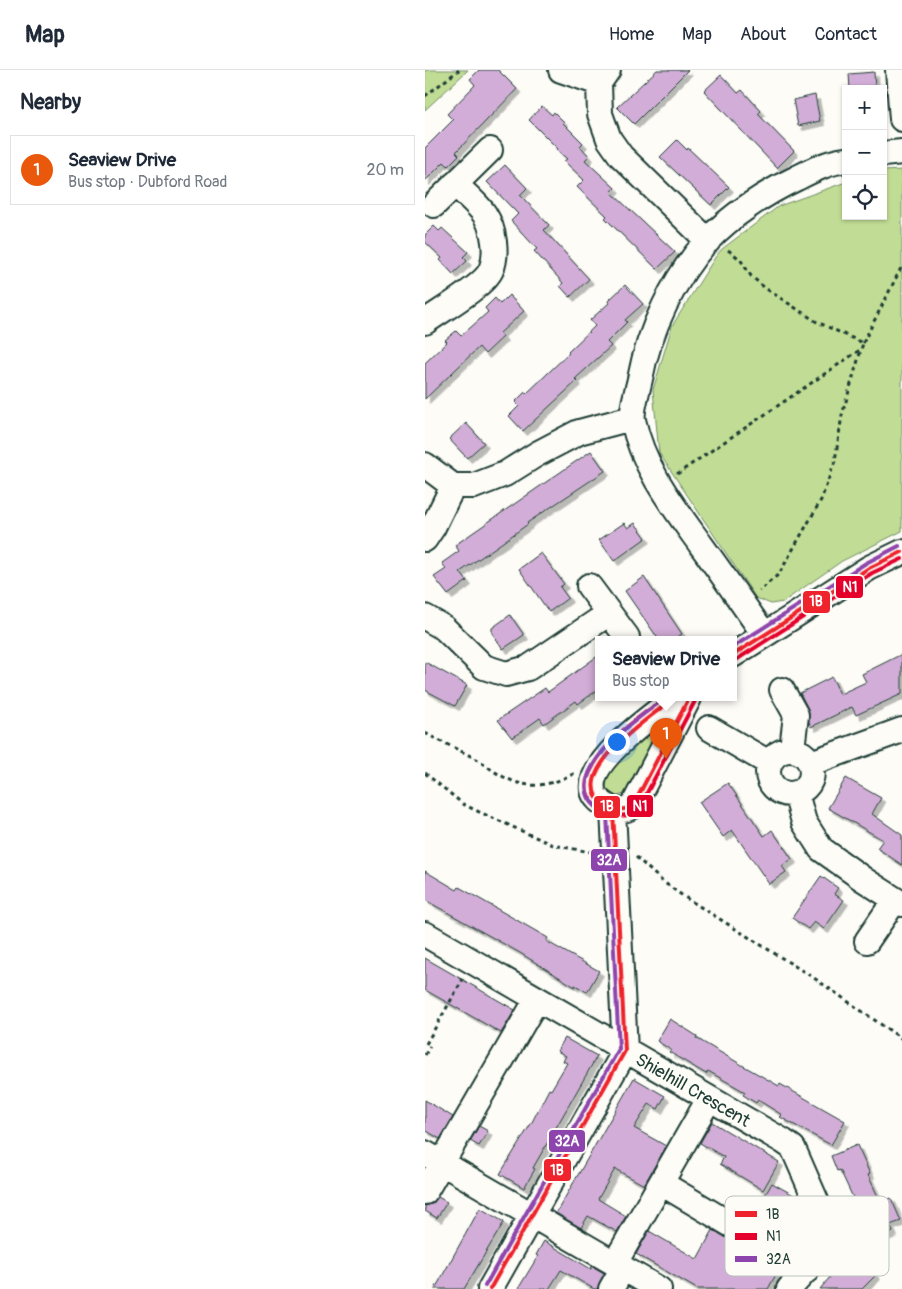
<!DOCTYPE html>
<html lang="en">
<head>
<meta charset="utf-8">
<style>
	:root { --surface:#fff; --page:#f2f2f3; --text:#1f2937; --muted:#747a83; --line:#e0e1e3; --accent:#ea580c }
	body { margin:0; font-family:Pangolin,sans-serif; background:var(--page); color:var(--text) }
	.controls { position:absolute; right:15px; top:15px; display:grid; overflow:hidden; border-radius:0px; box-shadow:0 1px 4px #0004 }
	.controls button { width:45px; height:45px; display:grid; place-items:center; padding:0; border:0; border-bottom:1px solid var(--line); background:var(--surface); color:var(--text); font:25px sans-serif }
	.you { position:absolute; left:191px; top:671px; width:18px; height:18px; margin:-12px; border:4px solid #fff; border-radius:50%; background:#1a73e8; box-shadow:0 0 0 8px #1a73e833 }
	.badge { display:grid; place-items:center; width:32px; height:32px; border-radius:50%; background:var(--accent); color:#fff; font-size:16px; font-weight:700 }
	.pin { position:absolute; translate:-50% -41px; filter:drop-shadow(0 1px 2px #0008) }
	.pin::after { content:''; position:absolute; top:26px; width:18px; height:15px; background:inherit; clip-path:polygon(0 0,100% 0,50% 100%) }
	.popup { position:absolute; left:170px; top:566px; width:142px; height:65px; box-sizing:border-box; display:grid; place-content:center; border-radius:0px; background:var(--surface); filter:drop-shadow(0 1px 4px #0005); font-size:16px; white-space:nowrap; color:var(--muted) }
	.popup b { font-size:19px; color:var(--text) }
	.popup::after { content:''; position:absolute; left:50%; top:100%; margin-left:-10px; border:10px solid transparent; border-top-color:var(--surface) }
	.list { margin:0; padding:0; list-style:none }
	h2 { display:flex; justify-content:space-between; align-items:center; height:65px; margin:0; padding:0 20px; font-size:21px }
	h2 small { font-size:16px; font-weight:400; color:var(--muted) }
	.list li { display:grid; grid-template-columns:32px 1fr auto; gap:15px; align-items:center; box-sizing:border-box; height:70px; margin:0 10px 10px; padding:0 10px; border:1px solid var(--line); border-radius:0px }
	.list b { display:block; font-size:19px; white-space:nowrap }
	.list p { margin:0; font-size:16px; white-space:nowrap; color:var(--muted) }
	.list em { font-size:16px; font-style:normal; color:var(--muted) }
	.icon { flex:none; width:28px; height:28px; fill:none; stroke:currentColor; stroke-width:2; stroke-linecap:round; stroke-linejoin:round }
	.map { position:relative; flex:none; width:477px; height:1219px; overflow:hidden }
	header { display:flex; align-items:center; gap:30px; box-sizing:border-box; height:70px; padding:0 25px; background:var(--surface); border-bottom:1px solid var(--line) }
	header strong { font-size:24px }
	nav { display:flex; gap:28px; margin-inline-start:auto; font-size:18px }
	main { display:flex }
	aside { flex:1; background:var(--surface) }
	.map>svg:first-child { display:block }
	.green { fill:#c1dc94; stroke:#708c64 }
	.building { fill:#d2add7; stroke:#1f3d34; filter:url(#shadow) }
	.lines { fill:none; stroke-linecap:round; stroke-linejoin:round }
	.minor-casing { stroke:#1f3d34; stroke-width:28 }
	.path { stroke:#1f3d34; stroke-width:3; stroke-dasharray:4 4; stroke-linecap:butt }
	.minor { stroke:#fdfcf7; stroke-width:24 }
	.bus-1-casing { stroke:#fdfcf7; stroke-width:8 }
	.bus-2-casing { stroke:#fdfcf7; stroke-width:8 }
	.bus-3-casing { stroke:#fdfcf7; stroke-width:8 }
	.bus-1 { stroke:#ee232c; stroke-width:4 }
	.bus-2 { stroke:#e4002b; stroke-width:4 }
	.bus-3 { stroke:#8e44ad; stroke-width:4 }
	.labels { text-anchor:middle; stroke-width:4; stroke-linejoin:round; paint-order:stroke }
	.street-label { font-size:18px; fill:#1f3d34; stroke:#fdfcf7 }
	.key { fill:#fdfcf7; stroke:#bac3bc; stroke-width:1 }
	.key-label { font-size:14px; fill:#1f3d34 }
	.line-badge { stroke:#fdfcf7; stroke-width:2 }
	.badge-label { font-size:14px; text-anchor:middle; font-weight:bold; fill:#fff }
</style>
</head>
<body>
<header>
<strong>Map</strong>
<nav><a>Home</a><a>Map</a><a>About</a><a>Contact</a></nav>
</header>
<main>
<aside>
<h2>Nearby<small></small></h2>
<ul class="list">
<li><span class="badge">1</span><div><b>Seaview Drive</b><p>Bus stop · Dubford Road</p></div><em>20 m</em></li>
</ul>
</aside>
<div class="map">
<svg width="477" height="1219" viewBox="0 0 477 1219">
	<defs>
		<filter id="shadow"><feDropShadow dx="4.5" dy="4.5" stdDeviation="0" flood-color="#0004"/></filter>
	</defs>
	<rect width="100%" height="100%" fill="#fdfcf7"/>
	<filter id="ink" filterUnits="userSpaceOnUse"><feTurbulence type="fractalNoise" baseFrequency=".02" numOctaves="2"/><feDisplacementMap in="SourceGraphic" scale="10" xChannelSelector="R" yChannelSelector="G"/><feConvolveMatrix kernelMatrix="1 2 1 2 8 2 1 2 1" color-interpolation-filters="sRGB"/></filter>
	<g filter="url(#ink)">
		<path class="green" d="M0 0H43L0 40Z
			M477 100V461L417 491 358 532 346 534 331 528 234 383 228 320 247 256 291 186 297 179 354 136 421 112V146H458V101Z
			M239 651 241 652 206 719 200 724 188 727 181 718 183 704 190 690Z"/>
		<path class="building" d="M54 0H73L92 19 31 82 34 85 23 96 19 92 0 111V78L28 50 22 44 50 15 45 9Z
			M232 0H263L209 54 192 37Z
			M449 2 450 19H425L424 4Z
			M296 5 313 23 317 20 336 41 333 44 369 81 352 98 279 21Z
			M390 25 395 51 373 56 368 30Z
			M117 36 127 45 129 42 139 52 138 53 158 73 155 76 164 86 160 90 190 118 186 122 250 182 232 199 180 148 182 146 152 117 159 110 139 91 142 89 132 80 133 79 104 50Z
			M252 70 262 80 263 78 304 117 286 135 235 87Z
			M80 95 102 118 95 125 124 155 119 160 164 209 145 227 135 216 138 213 109 181 112 179 86 151 93 144 62 112Z
			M9 156 14 161 17 158 43 182 38 187 42 191 28 204 15 190 17 188 0 172V165Z
			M200 215 218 234 200 250 202 252 182 272 186 276 150 309 152 311 98 361 84 346 94 336 90 332 100 322 101 324 144 283 143 282 170 256 165 250 184 233 183 231Z
			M84 225 99 241 75 263 78 267 60 284 54 277 0 329V293L22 272 20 270 31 261 36 266 63 242 60 238 70 228 75 234Z
			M41 353 59 373 42 388 24 369Z
			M166 381 180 401 102 453 103 454 78 472 35 502 42 511 23 525 9 507 21 499 17 493 34 481 30 475Z
			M199 453 203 458 210 453 221 468 189 491 174 470Z
			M116 483 139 514 135 517 143 528 124 542 94 499Z
			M219 507 257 564 248 570H234L200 521Z
			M85 545 99 565 78 579 67 563V558Z
			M477 584V624L431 645 427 637 386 657 384 652 383 639 375 623 407 607 415 624 441 612 437 604Z
			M174 585V619L153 634 151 631 119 654 115 648 87 668 73 650 120 618 123 622Z
			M0 592 42 615 30 636 0 620Z
			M421 708 456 728 447 744 477 765V795L452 778 458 770 403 738Z
			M303 713 339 766 347 760 367 789 357 796 361 802 344 814 307 760 298 767 274 732Z
			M0 801 32 820 34 817 123 868 121 871 174 901 162 922 150 915V917L95 883 0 830Z
			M396 806 413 818 409 824 419 830 399 859 389 852 383 859 367 848Z
			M0 888 90 940 76 963 0 920Z
			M245 949 272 966 271 968 317 995 354 1016 355 1014 420 1051 406 1075 355 1047 357 1045 333 1030 331 1033 318 1025 320 1022 283 1001 281 1004 244 982 246 980 232 971Z
			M140 968 172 986 108 1098 110 1099 99 1118 75 1104 107 1052 124 1019 126 1020 142 993 138 991 141 986 132 981Z
			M209 1008 240 1026 233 1039 224 1034 209 1058 241 1076 219 1115 190 1099 173 1129 201 1146 192 1162 163 1146 156 1158 131 1143Z
			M0 1030 28 1047 15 1069 0 1060Z
			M287 1052 354 1092 338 1120 295 1094 299 1087 275 1073Z
			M54 1056 63 1061 54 1076 45 1071Z
			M432 1075 445 1104 443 1105 456 1133 466 1128 476 1151 465 1155 468 1162 444 1173 427 1136 431 1134 415 1100 412 1101 406 1086Z
			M347 1113 374 1128 361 1151 334 1136Z
			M13 1127 22 1132 12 1148 0 1141V1136L7 1134Z
			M55 1138 79 1152 39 1219H10Z
			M365 1157 381 1167 373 1179 358 1170Z
			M288 1160 354 1199 343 1219H272L211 1184 224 1161 272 1189Z
			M119 1171 166 1199 167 1196 179 1203 172 1219H169L136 1200 124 1219H93L113 1186 111 1185Z
			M430 1185 451 1205 437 1219H395L415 1195 418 1197Z"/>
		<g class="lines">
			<g class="minor-casing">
				<path id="minor" d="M136 0 174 13
					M183 0 174 13 175 44 184 69 196 86 283 171
					M473 0 477 49
					M458 84 477 82
					M9 135 65 80
					M0 252C15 241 59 216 66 200 73 184 69 159 60 145 54 135 39 123 30 114
					M0 395 28 416H49L80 404 112 384 154 362 207 348
					M0 469 8 457 28 416
					M164 516 202 567
					M0 547 19 558 59 597 81 604 103 598 183 544
					M339 564C318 534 297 504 276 475 248 436 218 398 208 350 206 340 213 319 215 309 224 260 249 208 282 171 305 146 342 122 372 108 388 100 403 92 421 90
					M308 585 444 498 477 482
					M357 620 371 645 367 679
					M250 628C229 644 162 691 168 720 169 728 177 733 183 737 191 742 200 741 208 736L264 628
					M284 658 344 693
					M343 702a22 22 0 1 1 44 0a22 22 0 1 1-44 0Z
					M386 693 477 660
					M371 723 379 752 396 779 438 809 477 834
					M0 864 358 1071 368 1078 403 1158 406 1169 403 1176 364 1219
					M442 871 470 830
					M0 1083 234 1219
					M236 1113 382 1200
					M0 1122 112 929
					M190 1193 284 1029
					M65 1219 200 981 188 740
					M186 1219 198 1198"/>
			</g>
			<path class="path" d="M0 26 34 0
				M303 180 315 189 326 206 340 218 392 252 438 273 417 345 410 391 396 430 354 504 334 521
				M438 273 477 196
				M252 404 435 280
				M0 663C18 673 37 681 55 691 62 696 69 702 77 706 104 721 124 716 150 703
				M0 703 38 734 50 740 128 775 171 783
				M211 787 237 811 258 826 392 910 477 969
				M1 974 38 909
				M0 985 5 976"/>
			<use href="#minor" class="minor"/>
			<g class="bus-1-casing">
				<path id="bus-1" d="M308 585 444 498 477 482
					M250 628C228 644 138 705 179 735 189 741 198 741 208 736L264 628
					M188 740 200 981
					M65 1219 200 981"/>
			</g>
			<g class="bus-2-casing">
				<path id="bus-2" d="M311 590 447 503 477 489
					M240 628C212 648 178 672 164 704 151 733 189 757 213 740L270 631"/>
			</g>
			<g class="bus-3-casing">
				<path id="bus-3" d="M308 577 441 493 474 476
					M60 1216 194 979 182 744C174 739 166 734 163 726 150 691 217 645 240 628"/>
			</g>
			<use href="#bus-1" class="bus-1"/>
			<use href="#bus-2" class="bus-2"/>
			<use href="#bus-3" class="bus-3"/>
		</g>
	</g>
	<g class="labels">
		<g class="street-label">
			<text transform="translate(268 1020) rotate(30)" y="6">Shielhill Crescent</text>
		</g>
	</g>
	<rect x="300" y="1126" width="164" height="80" rx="8" class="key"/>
	<rect x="310" y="1141" width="22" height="6" fill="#ee232c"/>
	<rect x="310" y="1163" width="22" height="7" fill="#e4002b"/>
	<rect x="310" y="1186" width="22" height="6" fill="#8e44ad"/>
	<g class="key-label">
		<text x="341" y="1149">1B</text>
		<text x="341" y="1171">N1</text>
		<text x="341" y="1194">32A</text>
	</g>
	<g class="line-badge">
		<rect x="410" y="505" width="29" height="24" rx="5" fill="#e4002b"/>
		<rect x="377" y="520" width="29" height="24" rx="5" fill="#ee232c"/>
		<rect x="201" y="724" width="28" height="24" rx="5" fill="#e4002b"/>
		<rect x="168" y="725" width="28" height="24" rx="5" fill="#ee232c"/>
		<rect x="165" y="778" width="38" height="24" rx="5" fill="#8e44ad"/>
		<rect x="123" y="1059" width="38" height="24" rx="5" fill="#8e44ad"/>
		<rect x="118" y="1088" width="29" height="24" rx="5" fill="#ee232c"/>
	</g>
	<g class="badge-label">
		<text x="425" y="522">N1</text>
		<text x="391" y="536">1B</text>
		<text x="215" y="741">N1</text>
		<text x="182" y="741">1B</text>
		<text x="184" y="795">32A</text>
		<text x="142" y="1076">32A</text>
		<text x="132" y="1105">1B</text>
	</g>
</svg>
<div class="controls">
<button>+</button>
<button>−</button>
<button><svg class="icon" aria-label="locate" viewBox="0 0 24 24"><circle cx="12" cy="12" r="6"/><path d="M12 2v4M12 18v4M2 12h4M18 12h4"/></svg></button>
</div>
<div class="you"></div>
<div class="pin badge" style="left:241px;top:689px">1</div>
<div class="popup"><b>Seaview Drive</b>Bus stop</div>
</div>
</main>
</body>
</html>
